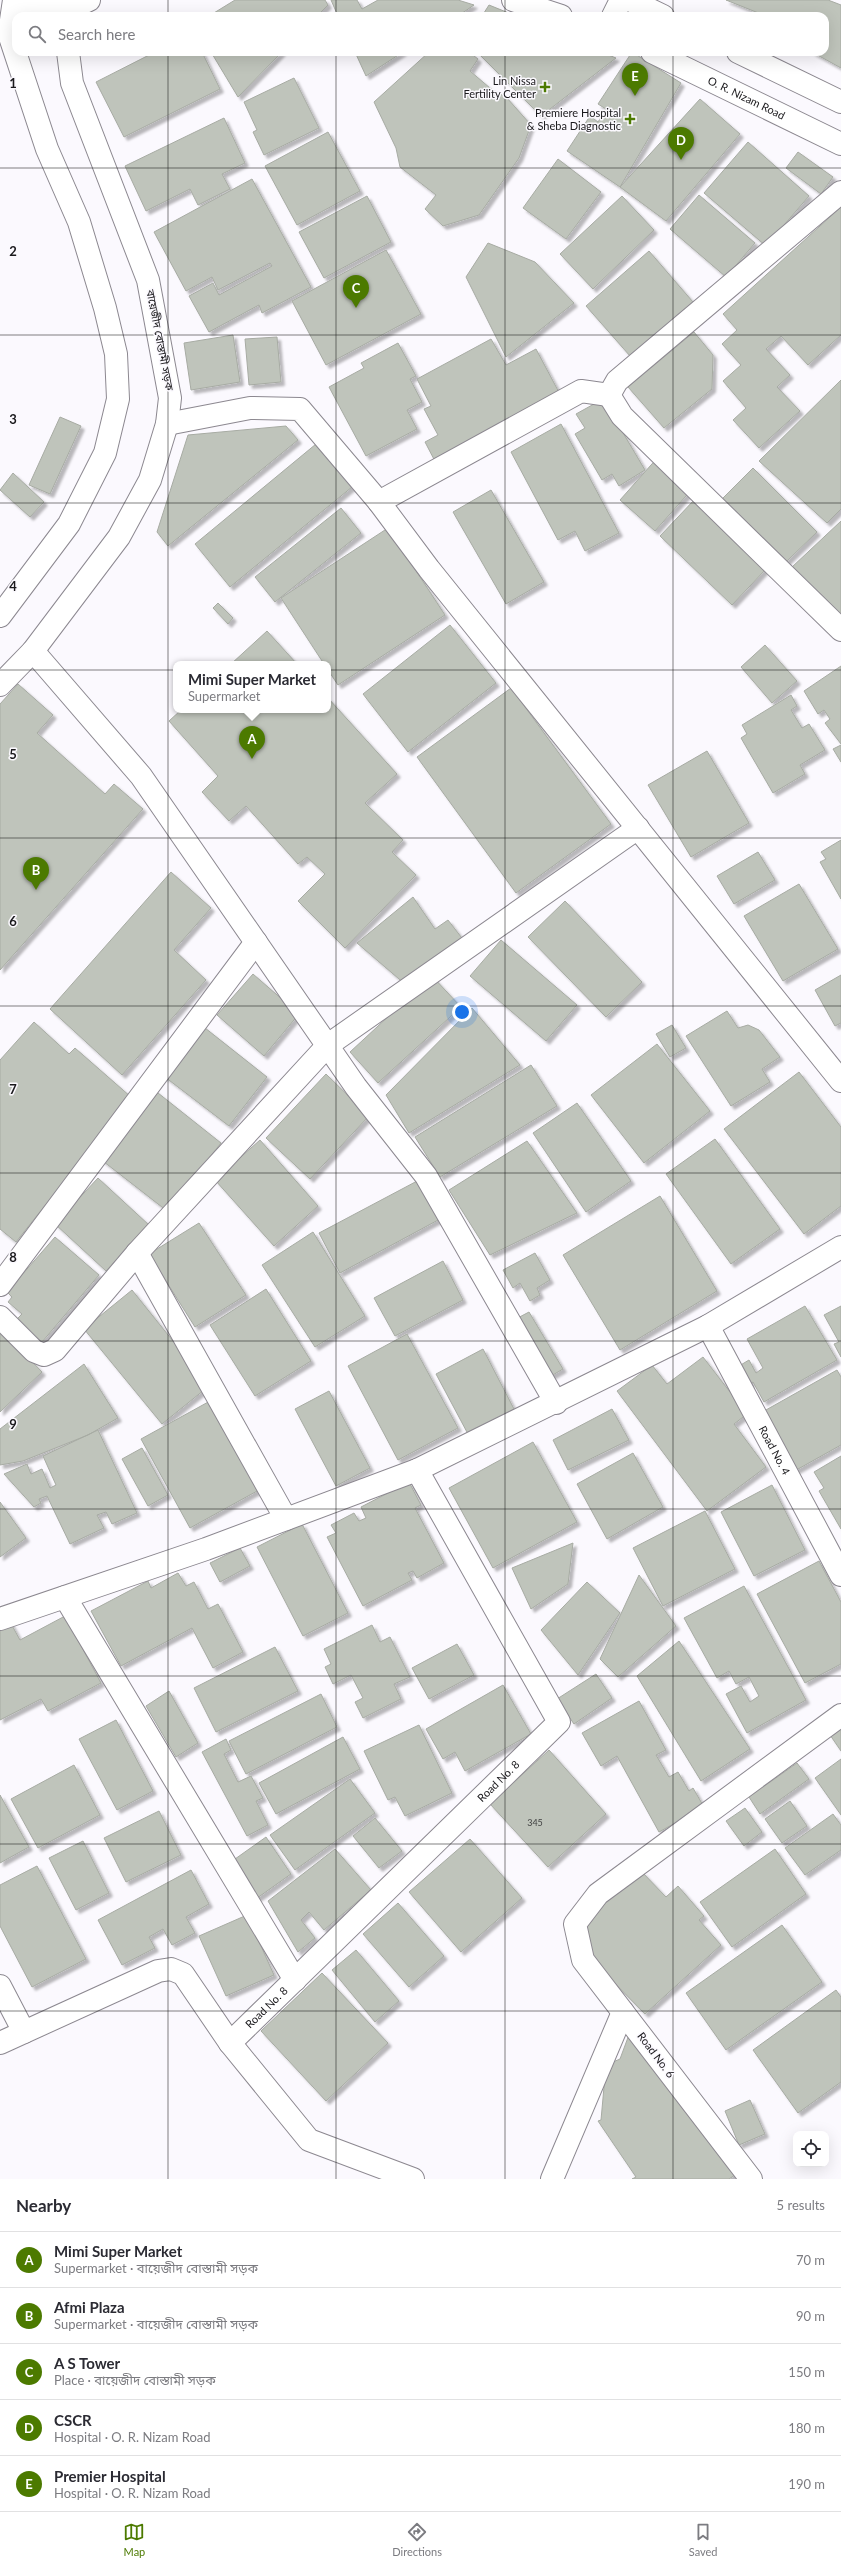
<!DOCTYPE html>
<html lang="en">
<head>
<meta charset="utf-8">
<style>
	:root { --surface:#fff; --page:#f7f7f7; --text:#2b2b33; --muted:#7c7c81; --line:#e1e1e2; --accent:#4c7a00 }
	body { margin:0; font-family:Lato,"Noto Sans Bengali",sans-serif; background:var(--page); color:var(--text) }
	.controls { position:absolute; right:12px; bottom:12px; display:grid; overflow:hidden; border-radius:8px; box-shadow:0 4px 16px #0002 }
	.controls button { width:36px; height:36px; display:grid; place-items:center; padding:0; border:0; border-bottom:1px solid var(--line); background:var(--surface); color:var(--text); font:20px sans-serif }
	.you { position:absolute; left:462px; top:1012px; width:14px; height:14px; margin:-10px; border:3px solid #fff; border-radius:50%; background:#1a73e8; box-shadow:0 0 0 6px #1a73e833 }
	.badge { display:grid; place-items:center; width:26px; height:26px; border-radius:50%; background:var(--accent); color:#fff; font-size:13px; font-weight:700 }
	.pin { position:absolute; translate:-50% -33px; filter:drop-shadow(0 1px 2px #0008) }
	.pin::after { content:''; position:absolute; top:21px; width:14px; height:12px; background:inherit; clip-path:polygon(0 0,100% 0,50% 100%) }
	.popup { position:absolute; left:173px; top:661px; width:158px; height:52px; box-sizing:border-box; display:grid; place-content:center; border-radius:8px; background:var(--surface); filter:drop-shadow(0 1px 3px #0005); font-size:13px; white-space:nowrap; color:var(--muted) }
	.popup b { font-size:15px; color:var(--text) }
	.popup::after { content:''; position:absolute; left:50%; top:100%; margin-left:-8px; border:8px solid transparent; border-top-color:var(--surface) }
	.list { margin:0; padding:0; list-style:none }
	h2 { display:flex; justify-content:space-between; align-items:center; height:52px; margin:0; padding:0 16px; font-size:17px }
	h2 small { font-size:13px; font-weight:400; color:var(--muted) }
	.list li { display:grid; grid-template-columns:26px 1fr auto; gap:12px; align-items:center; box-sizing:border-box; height:56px; padding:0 16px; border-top:1px solid var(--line) }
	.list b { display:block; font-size:15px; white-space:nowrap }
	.list p { margin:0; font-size:13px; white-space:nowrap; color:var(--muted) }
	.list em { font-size:13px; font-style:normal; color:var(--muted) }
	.icon { flex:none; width:22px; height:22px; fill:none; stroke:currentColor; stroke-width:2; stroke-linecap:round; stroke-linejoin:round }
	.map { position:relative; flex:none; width:841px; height:2179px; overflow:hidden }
	.search { position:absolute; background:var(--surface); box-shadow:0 4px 16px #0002; left:12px; right:12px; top:12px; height:44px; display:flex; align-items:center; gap:10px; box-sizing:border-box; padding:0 14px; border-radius:12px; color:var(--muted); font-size:15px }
	.sheet { height:332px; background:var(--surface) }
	nav { display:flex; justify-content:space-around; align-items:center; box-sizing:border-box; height:56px; border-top:1px solid var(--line); background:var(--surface); font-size:11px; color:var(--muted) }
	nav a { display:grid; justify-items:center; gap:2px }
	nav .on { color:var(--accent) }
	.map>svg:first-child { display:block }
	.building { fill:#bfc4bb; stroke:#a7aba3; filter:url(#shadow) }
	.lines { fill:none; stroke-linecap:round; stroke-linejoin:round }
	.minor-casing { stroke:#8c8890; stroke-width:24 }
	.major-casing { stroke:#8c8890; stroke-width:24 }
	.minor { stroke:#fff; stroke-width:22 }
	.major { stroke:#fff; stroke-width:22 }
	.grid { fill:none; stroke:#1a191c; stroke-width:1; stroke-opacity:0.55 }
	.poi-dot { fill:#4c7a00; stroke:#fbf9fe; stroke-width:1.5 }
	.labels { text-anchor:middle; stroke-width:3; stroke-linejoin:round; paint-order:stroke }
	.number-label { font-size:9px; fill:#434444 }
	.poi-label { font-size:11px; fill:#1a191c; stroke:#fbf9fe; text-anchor:end }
	.street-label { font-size:11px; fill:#1a191c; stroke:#fbf9fe }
	.grid-label { font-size:13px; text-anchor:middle; font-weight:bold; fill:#1a191c; stroke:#fbf9fe; stroke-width:3; stroke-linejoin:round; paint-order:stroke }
</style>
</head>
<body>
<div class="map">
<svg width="841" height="2179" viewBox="0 0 841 2179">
	<defs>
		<filter id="shadow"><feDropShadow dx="3.5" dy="3.5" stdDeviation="1" flood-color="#0004"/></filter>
	</defs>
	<rect width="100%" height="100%" fill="#fbf9fe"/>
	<path class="building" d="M235 0H325L328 5 317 16H209Z
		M331 0H357L362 9 378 0H458L474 5 458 16H338Z
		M726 0H828L841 5V68L812 52H825V16H766Z
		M489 5 516 16H482Z
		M155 52H202L220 89 124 137 96 82Z
		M211 52H282L238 97Z
		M355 52H403L366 76Z
		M429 52H469L478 59 470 71 490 88 507 98 531 125 519 158 479 215 443 226 425 209 436 195 400 167 396 148 374 102Z
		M477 52H601L616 58 541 116Z
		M632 52 681 83 620 187 567 151 590 116 598 122 606 109 598 104Z
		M294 78 319 128 264 155 253 132 257 130 244 102Z
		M700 99 740 134 666 221 620 187Z
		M224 118 245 163 222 174 230 189 198 205 190 189 146 211 125 166Z
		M328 132 360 191 297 225 265 166Z
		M748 142 809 196 766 246 704 193Z
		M798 152 833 177 821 194 786 168Z
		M558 159 601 192 566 239 523 208Z
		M252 179 311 287 262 313 259 305 209 332 189 296 213 283 219 295 272 266 270 263 218 290 212 277 186 291 154 232Z
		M699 195 755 243 726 277 670 229Z
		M367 196 391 242 324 278 299 232Z
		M622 196 654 230 593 289 560 254Z
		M841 207V335L808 365 781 336 766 349 790 375 777 387 800 411 759 448 733 420 746 408 723 381 741 365 722 344 737 330 723 314Z
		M488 243 535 262 574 303 506 357 466 277Z
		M386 250 421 314 326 365 292 301Z
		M649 251 693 302 630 356 586 306Z
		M694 332 713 355 712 389 664 428 628 387Z
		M233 335 240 382 191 390 184 343Z
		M277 337 281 382 249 385 245 339Z
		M491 339 506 365 536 349 562 398 437 465 425 442 438 435 424 409 431 406 417 379Z
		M398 343 416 376 410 379 422 402 407 410 417 429 366 456 329 387 364 368 361 363Z
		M841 380V509L827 523 759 461Z
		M603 399 645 470 619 486 612 474 602 480 575 434 585 428 576 414Z
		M60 417 81 426 50 494 29 485Z
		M561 424 619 533 585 551 575 531 558 540 511 452Z
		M286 426 298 440 168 546 157 532 188 435Z
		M316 444 352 487 230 587 195 544Z
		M659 456 694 487 655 531 620 500Z
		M753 468 817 532 785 563 722 499Z
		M13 473 44 502 30 517 0 490Z
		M491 490 544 582 506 604 453 512Z
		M695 499 767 568 732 605 660 536Z
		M341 508 361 533 275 602 255 577Z
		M841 521V619L792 567Z
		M388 528 445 615 338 685 328 670V664H324L281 598Z
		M218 603 233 618 228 624 213 608Z
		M450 625 496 683 408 752 363 694Z
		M267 631 297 664H231Z
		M765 645 797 681 772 703 741 667Z
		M841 666V744L825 723 830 719 824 710 818 714 804 691Z
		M18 684 53 715 37 733 105 794 114 784 143 809 0 970V704Z
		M511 688 611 824 516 893 417 757Z
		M791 695 797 706 791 710 802 728 809 724 825 750 800 765 805 774 773 793 741 738 747 734 742 725Z
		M328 698 397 774 365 803 403 840 392 852 416 875 345 948 298 901 325 874 307 857 298 864 246 806 229 821 202 792 218 776 169 721 181 710H328Z
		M841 745V762L833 749Z
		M707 751 749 823 691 857 648 785Z
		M841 840V899L820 862 826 859 821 852Z
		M758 852 775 880 734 904 717 876Z
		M171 872 211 908 174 950 206 980 122 1075 50 1009Z
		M799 884 838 949 783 981 744 916Z
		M413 897 435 929 448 920 465 942 406 985 357 943Z
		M565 901 642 982 606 1017 528 937Z
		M501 940 577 1005 546 1041 470 976Z
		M253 974 299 1014 264 1056 217 1015Z
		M841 975V1023L835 1026 815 990Z
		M432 976 461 1007 378 1083 350 1052Z
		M472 1008 520 1065 409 1133 386 1095Z
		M727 1011 738 1028 748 1025 759 1030 780 1057 762 1069 770 1082 731 1106 686 1036Z
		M34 1022 69 1054 75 1048 131 1097 16 1242 0 1229V1060Z
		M200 1024 267 1077 229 1126 161 1074Z
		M672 1025 686 1048 670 1057 656 1034Z
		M657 1044 710 1111 644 1163 591 1095Z
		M531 1065 557 1106 440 1177 415 1137Z
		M799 1072 841 1127V1206L804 1234 724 1129Z
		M326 1074 369 1116 310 1179 266 1138Z
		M153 1089 221 1143 167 1211 99 1158Z
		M577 1103 631 1181 586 1212 533 1133Z
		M715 1139 780 1229 731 1264 666 1174Z
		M260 1140 318 1206 274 1246 215 1180Z
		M527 1141 577 1213 490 1255 449 1190Z
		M98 1178 149 1225 106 1271 55 1224Z
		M419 1180 440 1219 340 1273 319 1233Z
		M660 1196 717 1291 620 1350 563 1255Z
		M199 1223 246 1295 195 1327 149 1254Z
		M313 1232 365 1316 315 1347 262 1265Z
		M55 1237 99 1275 42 1342 16 1320 22 1314 8 1302 12 1297 7 1292Z
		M535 1253 550 1280 537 1288 540 1295 530 1301 520 1283 513 1288 503 1270Z
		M443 1261 463 1300 395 1336 374 1298Z
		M266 1289 311 1361 255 1396 210 1325Z
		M132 1290 209 1386 162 1424 84 1329Z
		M805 1306 837 1360 764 1402 753 1382 750 1384 739 1366 749 1360 756 1373 763 1368 747 1339Z
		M841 1306V1357L834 1344 839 1342 824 1315Z
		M529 1312 563 1369 546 1379 512 1321Z
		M0 1328 42 1372 0 1412Z
		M407 1334 458 1428 398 1460 348 1366Z
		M483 1349 514 1409 468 1434 436 1374Z
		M703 1357 747 1414 734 1424 766 1467 707 1511 617 1391 652 1365 667 1384Z
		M84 1364 118 1418 88 1435 23 1461 0 1465V1429Z
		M837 1370 841 1377V1445L791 1473 757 1415Z
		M329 1391 370 1468 336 1486 295 1409Z
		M210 1401 259 1490 190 1528 141 1439Z
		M612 1409 629 1440 568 1470 553 1440Z
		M98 1430 137 1513 112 1524 106 1512 97 1515 104 1528 70 1544 47 1496 39 1499 41 1503 34 1507 4 1474 27 1464 31 1474 42 1469 50 1488 56 1485 43 1456Z
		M533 1442 577 1522 493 1568 449 1488Z
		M142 1448 168 1495 148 1506 122 1459Z
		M633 1453 663 1507 607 1539 577 1484Z
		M841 1456V1529L819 1491 824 1488 814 1472Z
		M409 1482 421 1505 415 1508 444 1563 417 1578 413 1571 408 1573 412 1580 363 1606 327 1537 336 1533 331 1525 354 1513 359 1521 366 1518 361 1507Z
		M772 1485 805 1550 754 1576 721 1512Z
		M0 1502 26 1538 0 1557Z
		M705 1511 735 1569 663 1606 633 1548Z
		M302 1524 348 1613 303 1636 257 1547Z
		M573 1543 568 1584 531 1609 512 1568Z
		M240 1548 250 1566 220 1582 210 1563Z
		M819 1561 841 1602V1664L805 1683 757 1594Z
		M178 1573 186 1586 194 1582 208 1609 218 1604 243 1652 213 1668 192 1628 121 1666 91 1611 148 1581 151 1588Z
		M639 1575 676 1626 618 1677 600 1659Z
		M587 1582 620 1613 578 1675 541 1630Z
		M744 1586 806 1700 747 1733 726 1694 741 1686 750 1702 759 1696 749 1677 736 1684 729 1671 717 1678 684 1618Z
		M65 1616 101 1683 48 1711 41 1699 0 1720V1624L9 1620 20 1640Z
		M372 1625 380 1642 390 1637 410 1677 394 1684 401 1699 363 1718 355 1702 363 1698 351 1675 333 1684 325 1667 331 1664 324 1649Z
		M679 1641 750 1749 701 1781 637 1676Z
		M457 1644 474 1675 429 1699 412 1668Z
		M275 1647 298 1691 216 1732 194 1688Z
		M596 1674 612 1698 574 1724 557 1699Z
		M503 1685 531 1734 465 1771 455 1752 443 1759 426 1729Z
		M169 1691 198 1743 176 1757 146 1706Z
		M321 1694 337 1727 246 1774 229 1741Z
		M639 1701 666 1750 656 1755 669 1777 678 1772 689 1791 693 1788 704 1807 659 1832 617 1756 601 1766 582 1733Z
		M116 1720 153 1791 117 1810 79 1739Z
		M419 1725 452 1793 405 1816 395 1797 388 1800 364 1751Z
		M841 1727V1751L830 1735Z
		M343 1737 360 1769 276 1814 259 1783Z
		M226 1739 231 1750 224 1754 238 1782 251 1776 263 1798 256 1801 268 1825 247 1836 202 1752Z
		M549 1750 606 1814 548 1867 490 1804Z
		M841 1759V1815L815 1778Z
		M797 1763 809 1779 760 1814 749 1797Z
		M74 1765 100 1815 38 1848 11 1799Z
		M350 1779 375 1813 295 1870 270 1835Z
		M0 1795 29 1847 0 1863Z
		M790 1801 807 1826 782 1843 765 1819Z
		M745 1808 762 1832 744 1846 726 1821Z
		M159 1811 181 1855 126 1882 104 1838Z
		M833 1814 841 1825V1850L805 1875 785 1848Z
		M375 1818 402 1851 379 1868 353 1836Z
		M266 1837 291 1874 253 1901 228 1864Z
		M470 1839 522 1898 461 1952 409 1892Z
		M83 1841 109 1893 76 1910 49 1858Z
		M335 1849 371 1890 324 1930 309 1912 301 1920 315 1938 298 1952 268 1901Z
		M775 1849 806 1894 732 1947 700 1902Z
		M37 1866 86 1959 32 1987 0 1926V1885Z
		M191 1870 209 1904 186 1917 195 1933 172 1945 163 1929 149 1937 155 1948 122 1965 98 1920Z
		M642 1872 666 1897 678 1886 704 1916 699 1920 721 1945 645 2014 589 1957 583 1919Z
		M398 1903 444 1956 409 1987 363 1934Z
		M247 1915 274 1975 226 1996 199 1936Z
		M782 1925 822 1982 726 2050 686 1993Z
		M356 1950 399 2001 375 2022 332 1970Z
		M322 1973 388 2043 326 2101 261 2031Z
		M836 1990 841 1997V2082L798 2113 753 2050Z
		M630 2032 738 2173 729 2179H632L636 2177 598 2121 601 2120 606 2065 620 2059Z
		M750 2100 765 2134 739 2145 725 2111Z"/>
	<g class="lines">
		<g class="minor-casing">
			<g id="minor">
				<path d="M613 16 621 0"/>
				<path d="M609 395 622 416 841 630"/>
				<path d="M609 395 617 381 841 192"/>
				<path d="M167 424 250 408 300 409 379 502 429 569 841 1081"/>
				<path d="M379 502 581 391 609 395"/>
				<path d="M33 651 141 776 356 1087 426 1176 556 1403"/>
				<path d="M137 1253 286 1519"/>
				<path d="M0 1285 256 942"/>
				<path d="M0 1317 34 1351 44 1355 55 1350 137 1253 328 1045 638 828"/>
				<path id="s1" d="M708 1326 841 1575"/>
				<path d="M65 1597 295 1980"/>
				<path d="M0 1619 206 1549 417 1470 708 1326 841 1247"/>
				<path d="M0 1986 24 2032"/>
				<path d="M0 2043 158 1971 171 1969 183 1974 230 2043 309 2140 413 2179"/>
				<path id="s2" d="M230 2043 559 1722 417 1470"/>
				<path d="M552 2179 623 2012"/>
				<path d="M751 2179 583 1960 575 1924 598 1894 841 1715"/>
			</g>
		</g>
		<g class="major-casing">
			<g id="major">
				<path d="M22 0C43 13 68 12 89 0"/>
				<path d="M513 0 561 16"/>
				<path d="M630 0 663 16"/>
				<path id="s3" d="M652 52 841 144"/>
				<path d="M738 52 841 102"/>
				<path d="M0 616 69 524 105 453 118 399 116 354 105 308 79 222 47 149 9 34 14 0"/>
				<path d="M0 685 33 651 119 537 150 480 167 424 170 398 148 280 72 83 68 52"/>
			</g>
		</g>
		<use href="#minor" class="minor"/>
		<use href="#major" class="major"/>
	</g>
	<path class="grid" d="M168 0V16M336 0V16M505 0V16M673 0V16M168 52V2179M336 52V2179M505 52V2179M673 52V2179M0 168H841M0 335H841M0 503H841M0 670H841M0 838H841M0 1006H841M0 1173H841M0 1341H841M0 1509H841M0 1676H841M0 1844H841M0 2011H841"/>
	<g class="poi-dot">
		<path d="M543 81h4v4h4v4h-4v4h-4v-4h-4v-4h4z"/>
		<path d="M628 113h4v4h4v4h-4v4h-4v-4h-4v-4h4z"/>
	</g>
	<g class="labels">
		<g class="number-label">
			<text x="535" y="1826">345</text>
		</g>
		<g class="poi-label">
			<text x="536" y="85">Lin Nissa<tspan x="536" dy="13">Fertility Center</tspan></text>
			<text x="621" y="117">Premiere Hospital<tspan x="621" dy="13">&amp; Sheba Diagnostic</tspan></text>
		</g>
		<g class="street-label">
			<text dy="4" stroke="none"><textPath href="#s3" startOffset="105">O. R. Nizam Road</textPath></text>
			<text transform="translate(160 340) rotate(79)" y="4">বায়েজীদ বোস্তামী সড়ক</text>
			<text dy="4" stroke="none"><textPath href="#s1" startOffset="141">Road No. 4</textPath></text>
			<text dy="4" stroke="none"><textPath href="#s2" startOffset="375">Road No. 8</textPath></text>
			<text dy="4" stroke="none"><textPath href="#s2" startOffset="51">Road No. 8</textPath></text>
			<text transform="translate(656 2055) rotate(53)" y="4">Road No. 6</text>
		</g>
	</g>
	<g class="grid-label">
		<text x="13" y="88">1</text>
		<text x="13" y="256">2</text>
		<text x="13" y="424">3</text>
		<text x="13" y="591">4</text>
		<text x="13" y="759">5</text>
		<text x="13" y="926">6</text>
		<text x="13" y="1094">7</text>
		<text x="13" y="1262">8</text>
		<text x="13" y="1429">9</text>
	</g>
</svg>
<div class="controls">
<button><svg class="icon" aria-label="locate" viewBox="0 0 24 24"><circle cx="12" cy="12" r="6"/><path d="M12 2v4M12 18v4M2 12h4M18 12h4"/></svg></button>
</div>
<div class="you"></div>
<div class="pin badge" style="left:252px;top:759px">A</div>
<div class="popup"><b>Mimi Super Market</b>Supermarket</div>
<div class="pin badge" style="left:36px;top:890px">B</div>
<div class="pin badge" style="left:356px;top:308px">C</div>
<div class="pin badge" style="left:681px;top:160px">D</div>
<div class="pin badge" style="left:635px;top:96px">E</div>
<div class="search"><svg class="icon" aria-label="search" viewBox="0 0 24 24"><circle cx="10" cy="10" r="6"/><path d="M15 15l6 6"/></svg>Search here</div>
</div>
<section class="sheet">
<h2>Nearby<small>5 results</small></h2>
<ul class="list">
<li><span class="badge">A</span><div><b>Mimi Super Market</b><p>Supermarket · বায়েজীদ বোস্তামী সড়ক</p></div><em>70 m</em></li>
<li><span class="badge">B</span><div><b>Afmi Plaza</b><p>Supermarket · বায়েজীদ বোস্তামী সড়ক</p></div><em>90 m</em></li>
<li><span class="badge">C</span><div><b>A S Tower</b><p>Place · বায়েজীদ বোস্তামী সড়ক</p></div><em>150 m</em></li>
<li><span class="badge">D</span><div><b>CSCR</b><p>Hospital · O. R. Nizam Road</p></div><em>180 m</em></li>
<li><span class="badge">E</span><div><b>Premier Hospital</b><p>Hospital · O. R. Nizam Road</p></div><em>190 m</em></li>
</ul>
</section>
<nav>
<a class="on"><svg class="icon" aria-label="map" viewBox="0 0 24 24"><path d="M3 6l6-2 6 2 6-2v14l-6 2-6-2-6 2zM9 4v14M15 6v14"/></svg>Map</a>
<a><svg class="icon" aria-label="directions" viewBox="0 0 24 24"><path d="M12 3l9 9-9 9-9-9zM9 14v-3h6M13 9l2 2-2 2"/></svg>Directions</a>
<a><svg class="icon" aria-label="saved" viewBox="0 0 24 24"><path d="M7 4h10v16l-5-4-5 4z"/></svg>Saved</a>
</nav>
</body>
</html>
